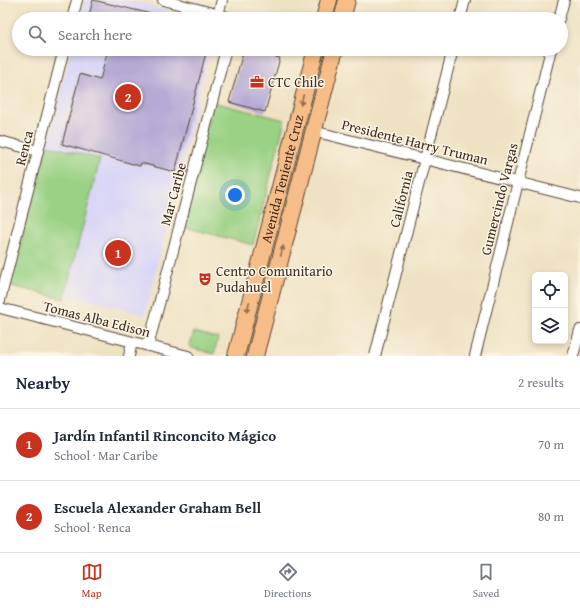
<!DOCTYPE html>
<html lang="en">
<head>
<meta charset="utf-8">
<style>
	:root { --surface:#fff; --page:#f2f2f3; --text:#1f2937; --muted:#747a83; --line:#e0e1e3; --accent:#c8321e }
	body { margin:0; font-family:"Gentium Book Plus",serif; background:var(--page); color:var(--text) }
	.controls { position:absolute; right:12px; bottom:12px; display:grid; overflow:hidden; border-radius:6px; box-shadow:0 2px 6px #0003 }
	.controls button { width:36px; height:36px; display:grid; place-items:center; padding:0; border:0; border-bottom:1px solid var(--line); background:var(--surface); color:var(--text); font:20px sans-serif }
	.you { position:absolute; left:235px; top:195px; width:14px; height:14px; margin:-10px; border:3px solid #fff; border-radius:50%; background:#1a73e8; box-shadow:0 0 0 6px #1a73e833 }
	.badge { display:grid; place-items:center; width:26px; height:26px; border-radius:50%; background:var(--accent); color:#fff; font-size:13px; font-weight:700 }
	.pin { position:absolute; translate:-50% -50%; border:2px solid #fff; box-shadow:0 1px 4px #0006 }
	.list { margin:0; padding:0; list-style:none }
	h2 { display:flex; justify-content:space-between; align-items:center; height:52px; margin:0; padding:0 16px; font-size:17px }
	h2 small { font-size:13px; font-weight:400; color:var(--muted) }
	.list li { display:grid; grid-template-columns:26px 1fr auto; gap:12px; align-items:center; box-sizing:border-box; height:72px; padding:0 16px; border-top:1px solid var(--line) }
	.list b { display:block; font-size:15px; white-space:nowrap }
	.list p { margin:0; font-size:13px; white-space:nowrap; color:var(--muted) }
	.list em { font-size:13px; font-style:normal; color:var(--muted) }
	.icon { flex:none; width:22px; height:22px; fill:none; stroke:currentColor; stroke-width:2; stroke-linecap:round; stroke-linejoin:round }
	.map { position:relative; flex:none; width:580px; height:356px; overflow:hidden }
	.search { position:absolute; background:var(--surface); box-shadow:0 2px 6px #0003; left:12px; right:12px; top:12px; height:44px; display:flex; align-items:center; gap:10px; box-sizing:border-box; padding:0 14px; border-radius:22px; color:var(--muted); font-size:15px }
	.sheet { height:196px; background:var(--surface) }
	nav { display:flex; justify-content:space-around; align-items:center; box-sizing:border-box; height:56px; border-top:1px solid var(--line); background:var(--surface); font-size:11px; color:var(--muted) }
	nav a { display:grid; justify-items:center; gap:2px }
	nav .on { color:var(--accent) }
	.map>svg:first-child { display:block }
	.built { fill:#d9d6f7 }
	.green { fill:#9ad184; stroke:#6a7e51 }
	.building { fill:#b6aad5 }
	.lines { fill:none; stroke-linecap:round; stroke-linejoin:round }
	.street-casing { stroke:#564637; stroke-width:12 }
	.primary-casing { stroke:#564637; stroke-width:18 }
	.street { stroke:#fff; stroke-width:10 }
	.primary { stroke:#f7bd88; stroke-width:16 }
	.oneway { fill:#906c4e }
	.labels { text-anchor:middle; stroke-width:3; stroke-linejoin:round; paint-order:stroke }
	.poi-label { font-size:14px; fill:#3b2a1e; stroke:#fcf5e5; text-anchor:start }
	.street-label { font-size:14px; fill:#3b2a1e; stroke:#fcf5e5 }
</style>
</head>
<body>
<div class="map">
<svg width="580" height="356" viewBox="0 0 580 356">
	<rect width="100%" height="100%" fill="#fcf5e5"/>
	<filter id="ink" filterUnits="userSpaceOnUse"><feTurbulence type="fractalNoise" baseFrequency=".025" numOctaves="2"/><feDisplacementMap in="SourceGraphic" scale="8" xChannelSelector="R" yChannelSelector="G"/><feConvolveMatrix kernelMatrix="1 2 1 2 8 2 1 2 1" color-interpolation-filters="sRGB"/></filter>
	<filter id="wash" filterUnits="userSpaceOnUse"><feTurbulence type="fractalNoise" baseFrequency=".012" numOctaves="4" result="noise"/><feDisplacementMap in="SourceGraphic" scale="16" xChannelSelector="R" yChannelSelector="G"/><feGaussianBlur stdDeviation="0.9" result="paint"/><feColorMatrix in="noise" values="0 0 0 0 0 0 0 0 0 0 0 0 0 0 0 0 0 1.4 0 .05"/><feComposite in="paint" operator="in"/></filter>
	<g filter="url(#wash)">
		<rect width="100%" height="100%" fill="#efe2c3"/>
		<path class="built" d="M84 0H128L201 19H79Z
			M71 49H210L145 315 66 294 100 159 47 145Z"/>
		<path class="green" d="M213 102 285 120 253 245 181 226Z
			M47 145 100 159 64 299 8 285Z
			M194 332 218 338 214 354 189 347Z"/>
		<g id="blocks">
			<path class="building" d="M93 0 156 15 155 19H88Z
				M108 49H207L175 172 141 163 140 166 62 144 80 74 100 80Z
				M244 49 280 58 265 112 229 102Z"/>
		</g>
	</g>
	<g filter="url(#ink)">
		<use href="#blocks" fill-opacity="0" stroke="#564637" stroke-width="1"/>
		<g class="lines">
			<g class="street-casing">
				<path id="street" d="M163 0 235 19
					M218 15 222 0
					M72 19 77 0
					M460 19 465 0
					M559 19 564 0
					M313 131 580 198
					M0 141 38 151
					M0 300 64 49
					M0 308 188 356
					M148 346 226 49
					M129 356 132 342
					M375 356 453 49
					M475 356 551 49
					M573 356 580 330"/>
			</g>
			<g class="primary-casing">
				<g id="primary">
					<path d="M324 19 329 0"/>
					<path d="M342 19 347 0"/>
					<path id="s1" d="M236 356 316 49"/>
					<path d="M255 356 335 49"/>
				</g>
			</g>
			<use href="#street" class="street"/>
			<use href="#primary" class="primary"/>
		</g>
		<defs><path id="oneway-solid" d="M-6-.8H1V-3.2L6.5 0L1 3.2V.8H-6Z"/></defs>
		<g class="oneway">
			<use href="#oneway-solid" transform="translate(302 100) rotate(105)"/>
			<use href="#oneway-solid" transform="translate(282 251) rotate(-75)"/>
			<use href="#oneway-solid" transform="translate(248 307) rotate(105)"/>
		</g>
	</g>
	<defs>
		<g id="office-bare" transform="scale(1.08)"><path d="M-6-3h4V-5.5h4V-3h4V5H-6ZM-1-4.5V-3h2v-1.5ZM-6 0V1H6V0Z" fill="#c8321e" stroke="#fcf5e5" stroke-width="2.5" paint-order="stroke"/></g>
		<g id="theatre-bare" transform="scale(1.08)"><path d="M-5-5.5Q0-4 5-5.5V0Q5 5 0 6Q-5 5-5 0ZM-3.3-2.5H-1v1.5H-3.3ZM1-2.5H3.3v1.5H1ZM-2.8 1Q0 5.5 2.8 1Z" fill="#c8321e" stroke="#fcf5e5" stroke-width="2.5" paint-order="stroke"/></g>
	</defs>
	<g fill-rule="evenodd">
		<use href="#office-bare" x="257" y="82"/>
		<use href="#theatre-bare" x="205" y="279"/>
	</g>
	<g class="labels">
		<g class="poi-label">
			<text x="268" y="87">CTC Chile</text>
			<text x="216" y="276">Centro Comunitario<tspan x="216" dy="16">Pudahuel</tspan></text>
		</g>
		<g class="street-label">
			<text transform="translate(415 142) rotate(14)" y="5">Presidente Harry Truman</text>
			<text transform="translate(24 148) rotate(-76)" y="5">Renca</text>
			<text dy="5" stroke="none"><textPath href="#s1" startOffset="183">Avenida Teniente Cruz</textPath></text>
			<text transform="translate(173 194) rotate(-75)" y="5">Mar Caribe</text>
			<text transform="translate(401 199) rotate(-76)" y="5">California</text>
			<text transform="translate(499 199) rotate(-76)" y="5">Gumercindo Vargas</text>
			<text transform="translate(97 319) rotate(14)" y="5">Tomas Alba Edison</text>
		</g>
	</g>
</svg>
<div class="controls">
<button><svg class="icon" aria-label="locate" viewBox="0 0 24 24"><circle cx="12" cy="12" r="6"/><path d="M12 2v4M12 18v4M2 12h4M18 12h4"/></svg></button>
<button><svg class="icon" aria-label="layers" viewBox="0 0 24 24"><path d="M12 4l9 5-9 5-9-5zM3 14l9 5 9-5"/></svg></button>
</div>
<div class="you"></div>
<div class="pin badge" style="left:118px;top:253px">1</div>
<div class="pin badge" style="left:128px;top:97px">2</div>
<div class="search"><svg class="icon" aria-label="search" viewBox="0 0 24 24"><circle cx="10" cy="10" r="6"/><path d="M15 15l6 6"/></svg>Search here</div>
</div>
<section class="sheet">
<h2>Nearby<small>2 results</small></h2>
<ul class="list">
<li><span class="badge">1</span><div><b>Jardín Infantil Rinconcito Mágico</b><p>School · Mar Caribe</p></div><em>70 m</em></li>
<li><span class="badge">2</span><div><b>Escuela Alexander Graham Bell</b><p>School · Renca</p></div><em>80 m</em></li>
</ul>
</section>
<nav>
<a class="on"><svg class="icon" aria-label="map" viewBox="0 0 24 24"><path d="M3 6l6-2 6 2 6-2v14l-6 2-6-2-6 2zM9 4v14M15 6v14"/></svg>Map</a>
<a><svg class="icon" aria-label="directions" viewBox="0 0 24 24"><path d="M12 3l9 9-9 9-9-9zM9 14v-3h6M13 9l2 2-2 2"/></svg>Directions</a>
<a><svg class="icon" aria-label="saved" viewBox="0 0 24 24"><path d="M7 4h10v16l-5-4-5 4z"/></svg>Saved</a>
</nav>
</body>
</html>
